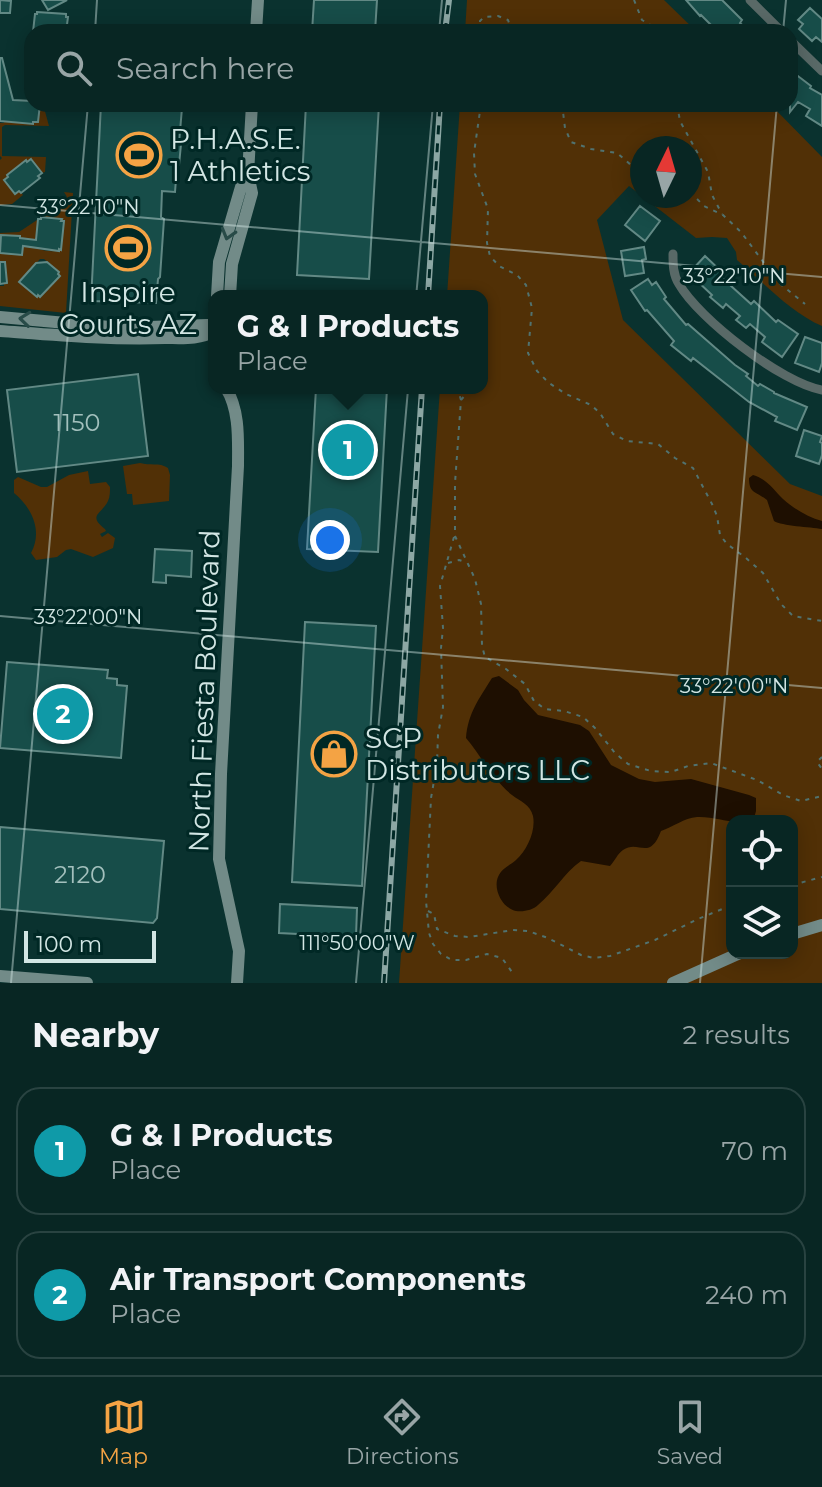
<!DOCTYPE html>
<html lang="en">
<head>
<meta charset="utf-8">
<style>
	:root { --surface:#082623; --page:#163230; --text:#f1f3f6; --muted:#98a5a6; --line:#294341; --accent:#f4a344 }
	body { margin:0; font-family:Montserrat,sans-serif; background:var(--page); color:var(--text) }
	.controls { position:absolute; right:24px; bottom:24px; display:grid; overflow:hidden; border-radius:16px; box-shadow:0 4px 20px #0003 }
	.controls button { width:72px; height:72px; display:grid; place-items:center; padding:0; border:0; border-bottom:2px solid var(--line); background:var(--surface); color:var(--text); font:40px sans-serif }
	.compass { position:absolute; left:630px; top:136px; width:72px; height:72px; border-radius:50%; background:var(--surface); box-shadow:0 4px 20px #0003; rotate:5deg }
	.scale { position:absolute; left:24px; bottom:20px; width:132px; box-sizing:border-box; padding-left:8px; border:4px solid #d2e6e4; border-top:0; font-size:22px; line-height:28px; white-space:nowrap; color:#d2e6e4; -webkit-text-stroke:6px #002825; paint-order:stroke }
	.you { position:absolute; left:330px; top:540px; width:28px; height:28px; margin:-20px; border:6px solid #fff; border-radius:50%; background:#1a73e8; box-shadow:0 0 0 12px #1a73e833 }
	.badge { display:grid; place-items:center; width:52px; height:52px; border-radius:50%; background:var(--accent); color:#fff; font-size:26px; font-weight:700 }
	.pin { position:absolute; translate:-50% -50%; border:4px solid #fff; box-shadow:0 2px 8px #0006 }
	.popup { position:absolute; left:208px; top:290px; width:280px; height:104px; box-sizing:border-box; display:grid; place-content:center; border-radius:16px; background:var(--surface); filter:drop-shadow(0 2px 6px #0005); font-size:26px; white-space:nowrap; color:var(--muted) }
	.popup b { font-size:30px; color:var(--text) }
	.popup::after { content:''; position:absolute; left:50%; top:100%; margin-left:-16px; border:16px solid transparent; border-top-color:var(--surface) }
	.list { margin:0; padding:0; list-style:none }
	h2 { display:flex; justify-content:space-between; align-items:center; height:104px; margin:0; padding:0 32px; font-size:34px }
	h2 small { font-size:26px; font-weight:400; color:var(--muted) }
	.list li { display:grid; grid-template-columns:52px 1fr auto; gap:24px; align-items:center; box-sizing:border-box; height:128px; margin:0 16px 16px; padding:0 16px; border:2px solid var(--line); border-radius:24px }
	.list b { display:block; font-size:30px; white-space:nowrap }
	.list p { margin:0; font-size:26px; white-space:nowrap; color:var(--muted) }
	.list em { font-size:26px; font-style:normal; color:var(--muted) }
	.icon { flex:none; width:44px; height:44px; fill:none; stroke:currentColor; stroke-width:2; stroke-linecap:round; stroke-linejoin:round }
	.map { position:relative; flex:none; width:822px; height:983px; overflow:hidden }
	.search { position:absolute; background:var(--surface); box-shadow:0 4px 20px #0003; left:24px; right:24px; top:24px; height:88px; display:flex; align-items:center; gap:20px; box-sizing:border-box; padding:0 28px; border-radius:24px; color:var(--muted); font-size:30px }
	.sheet { height:392px; background:var(--surface) }
	nav { display:flex; justify-content:space-around; align-items:center; box-sizing:border-box; height:112px; border-top:2px solid var(--line); background:var(--surface); font-size:22px; color:var(--muted) }
	nav a { display:grid; justify-items:center; gap:4px }
	nav .on { color:var(--accent) }
	.map>svg:first-child { display:block }
	.green { fill:#513006; fill-rule:evenodd }
	.water { fill:#1e0f01 }
	.building { fill:#174d49; stroke:#628985; stroke-width:2 }
	.lines { fill:none; stroke-linecap:round; stroke-linejoin:round }
	.path { stroke:#51726f; stroke-width:2; stroke-dasharray:4 6; stroke-linecap:butt }
	.street { stroke:#596967; stroke-width:9 }
	.secondary { stroke:#728b88; stroke-width:12 }
	.rail-casing { stroke:#8ca7a4; stroke-width:6 }
	.rail { stroke:#002825; stroke-width:3; stroke-dasharray:9; stroke-linecap:butt }
	.oneway { stroke:#284b48 }
	.ticks { fill:none; stroke:#d2e6e4; stroke-width:2; stroke-opacity:0.45 }
	.labels { text-anchor:middle; stroke-width:6; stroke-linejoin:round; paint-order:stroke }
	.number-label { font-size:24px; fill:#a3c0bd }
	.poi-label { font-size:28px; fill:#d2e6e4; stroke:#002825; text-anchor:start }
	.street-label { font-size:28px; fill:#d2e6e4; stroke:#002825 }
	.ticks-label { font-size:20px; text-anchor:middle; fill:#d2e6e4; stroke:#002825; stroke-width:6; stroke-linejoin:round; paint-order:stroke }
</style>
</head>
<body>
<div class="map">
<svg width="822" height="983" viewBox="0 0 822 983">
	<rect width="100%" height="100%" fill="#0a322f"/>
	<path class="green" d="M467 0H664L697 32H465Z
		M35 104H43L49 126 5 125 2 127V156L46 157 45 172 42 173 31 159 27 162 25 161 7 175 23 195 12 204 0 205V160L2 158 0 156V123H4L5 119 10 122 32 124 33 122H38L40 105Z
		M460 104H770L822 157V326C790 312 763 282 737 260L736 252 727 238 712 237 696 238 629 186 597 220 623 320 790 484 822 496V983H399L440 388H482V296H447ZM642 148H690V196H642ZM732 821H792V953H732Z
		M64 192 73 193 66 313 0 306V286H4V283L7 282 5 267H0V253L22 255 24 239 20 238V236L2 235 0 237V233L19 232 40 218 67 197ZM41 217 61 219 64 222 63 232H60V238L62 239 61 249C55 253 41 251 35 247L36 236H39L40 230H37L38 219H41ZM40 259H44L59 272 41 297 38 295 36 297 22 283 21 279 28 272 30 273 33 267Z
		M140 463C150 466 159 462 168 468L170 475 169 501 133 505 132 494H127L123 466Z
		M88 471 90 484 106 482 110 487C110 491 110 497 108 501 102 514 87 515 105 529L106 531 100 534 102 537 108 533 115 538 113 548 93 557 71 549 66 550 57 557 36 560 31 553C43 531 32 508 14 493V480L18 477 41 487H47L69 475Z"/>
	<path class="water" d="M753 475C767 479 773 489 783 499 794 509 808 517 822 521V529C810 527 782 526 774 521L767 500C756 491 749 494 749 478Z
		M499 676 518 690 524 700 538 715 580 725 589 731 611 765 639 779 655 782 691 779 749 795 756 798V811L754 818C735 827 718 816 697 817 684 818 673 827 661 831 649 862 639 839 623 850 618 853 614 862 610 866L581 861C564 873 554 892 538 905 533 910 524 912 516 911 502 908 493 889 498 877 502 868 509 866 516 860 527 850 536 831 533 816 530 804 521 802 512 795 493 780 482 757 466 738 468 713 479 699 492 678Z"/>
	<path class="building" d="M0 0 11 1 10 13H0Z
		M42 0H67L48 10Z
		M314 0H377L375 32H312Z
		M686 0H722L742 20 740 23 750 32H718L701 15 700 16Z
		M810 8 822 19V42L816 37 812 41 799 29 803 24 798 20Z
		M37 12 66 14V17H68L66 32H33L35 14H37Z
		M0 58H2L13 100 32 101V104H40L38 122H33V124L0 121Z
		M790 70 811 86 810 88 822 95V126L806 116 810 109 798 102 790 112Z
		M101 104H177L182 108 179 143 181 144 179 165 177 167 175 192 162 191 161 217 164 219 160 277 158 279 156 303 91 301Z
		M306 104H379L369 279 297 275Z
		M31 159 42 173 38 176 40 178 21 193 19 191 15 194 4 180 8 177 7 175 26 160 27 162Z
		M640 206 660 221 645 241 625 225Z
		M41 217 62 219 61 221H64L61 250 59 249V251L23 246 22 255 0 253 1 235 20 236V238L36 240 38 219H41Z
		M644 247 646 259 642 260 644 273 625 276 621 251Z
		M705 256 723 273 720 276 751 304 754 301 776 322 778 320 798 334 782 357 762 342 765 337 750 324 746 328 736 320 740 316 726 304 723 308 710 297 712 295 694 278 699 274 693 269Z
		M0 262H5L7 283 0 284Z
		M47 262 59 272 58 274 60 276 40 297 38 295 37 297 19 282 36 263Z
		M648 279 652 285 656 282 666 297 664 299 686 325 688 324 735 365 748 374 746 376 758 386 760 384 774 392V393L807 407 797 430 775 421 777 417 749 402 693 358 691 361 671 345 674 341 647 310 645 311 631 290Z
		M805 337 822 343V363L819 372 795 363Z
		M138 374 148 456 17 472 7 390Z
		M316 388H387L378 552 307 549Z
		M804 430 822 436 820 442 822 443V455L819 464 796 456Z
		M155 549 192 551 191 577 166 575V583L153 582Z
		M305 622 376 626 362 886 292 882Z
		M7 662 108 670 107 678 117 679V685L127 686 121 758 0 748Z
		M0 827 164 841 157 918 153 923 0 909Z
		M280 904 357 908 356 937 279 933Z"/>
	<g class="lines">
		<path class="path" d="M634 0 642 20 662 32
			M480 32V21L484 17 498 16 508 20 512 32
			M481 104 474 153 475 174 488 209 487 243 490 256 499 266 517 275 526 285 532 308 528 353 537 371 549 383 566 394 591 405 600 413 613 434 627 441 658 444 675 458 693 468 712 504 717 516 720 535 727 544 746 558 763 573 781 604 793 616 822 621
			M562 104 565 128 571 142 591 149 617 153 638 171 642 172
			M677 104 680 121 708 172 712 195 722 214
			M690 192 704 206 723 215 741 232 779 283 805 304
			M465 388 466 394 461 400 455 483V536L475 579 481 604 482 646 485 657 506 669 525 684 534 701 545 709 564 711 583 717 595 728 615 753 628 764 651 771 671 772 688 766 711 763 757 780 783 795 801 801 822 796
			M461 400 458 390 462 388
			M454 537 440 586 443 628 441 648 443 707 438 735 437 764 431 798 426 901 429 933 433 944 441 954 452 960H466L487 954 502 958 514 975
			M448 563 459 560 465 562
			M822 757 817 762 822 769
			M792 885 822 877
			M428 911 434 914 437 929 455 936 469 937 513 930 528 931 548 938 581 955 594 958 610 956 655 940 698 919 732 905"/>
		<path class="street" d="M750 0 782 32
			M790 40 822 71
			M673 254C673 264 673 275 679 284 699 319 782 383 822 390"/>
		<path class="secondary" d="M256 32 258 0
			M217 296 219 262 241 187 248 174
			M230 296 232 264 252 193 248 174 252 104
			M0 317 121 328 207 325 214 326
			M0 331C55 335 110 340 165 338 181 338 200 340 214 331
			M226 388C240 411 238 440 238 466L221 774 219 859 239 951 237 983
			M792 934 822 925
			M0 976 87 983
			M673 983 740 953"/>
		<g class="rail-casing">
			<path id="rail" d="M445 32 449 0
				M428 296 440 104
				M384 983 422 388"/>
		</g>
		<use href="#rail" class="rail"/>
	</g>
	<defs><path id="oneway-chevron" d="M-2-3.5L2.5 0L-2 3.5" fill="none" stroke-width="1.6" stroke-linecap="round" stroke-linejoin="round" transform="scale(2)"/></defs>
	<g class="oneway">
		<use href="#oneway-chevron" transform="translate(228 234) rotate(106)"/>
		<use href="#oneway-chevron" transform="translate(25 319) rotate(-174)"/>
	</g>
	<path class="ticks" d="M95 32 97 0M439 32 442 0M783 32 786 0M0 205 822 277M0 616 822 688M11 983 88 104M356 983 433 104M700 983 777 104"/>
	<defs>
		<g id="stadium-ring" transform="scale(2.3)"><circle r="9.5" fill="#002825" stroke="#f4a344" stroke-width="1.5"/><path d="M0-5a6.5 5 0 1 0 0 10a6.5 5 0 1 0 0-10ZM-3.5-1.8h7v3.6h-7Z" fill="#f4a344"/></g>
		<g id="shop-ring" transform="scale(2.3)"><circle r="9.5" fill="#002825" stroke="#f4a344" stroke-width="1.5"/><path d="M-5-2.5h2.3a2.7 3.5 0 0 1 5.4 0H5L5.5 6h-11ZM-1.5-2.5h3a1.5 2.3 0 0 0-3 0Z" fill="#f4a344"/></g>
	</defs>
	<g fill-rule="evenodd">
		<use href="#stadium-ring" x="139" y="155"/>
		<use href="#stadium-ring" x="128" y="248"/>
		<use href="#shop-ring" x="334" y="754"/>
	</g>
	<g class="labels">
		<g class="number-label">
			<text x="77" y="431">1150</text>
			<text x="80" y="883">2120</text>
		</g>
		<g class="poi-label">
			<text x="170" y="149">P.H.A.S.E.<tspan x="170" dy="32">1 Athletics</tspan></text>
			<text x="128" y="302" text-anchor="middle">Inspire<tspan x="128" dy="32">Courts AZ</tspan></text>
			<text x="365" y="748">SCP<tspan x="365" dy="32">Distributors LLC</tspan></text>
		</g>
		<g class="street-label">
			<text transform="translate(204 691) rotate(-88)" y="10">North Fiesta Boulevard</text>
		</g>
	</g>
	<g class="ticks-label">
		<text x="88" y="214">33°22'10"N</text>
		<text x="734" y="283">33°22'10"N</text>
		<text x="88" y="624">33°22'00"N</text>
		<text x="734" y="693">33°22'00"N</text>
		<text x="357" y="950">111°50'00"W</text>
	</g>
</svg>
<div class="controls">
<button><svg class="icon" aria-label="locate" viewBox="0 0 24 24"><circle cx="12" cy="12" r="6"/><path d="M12 2v4M12 18v4M2 12h4M18 12h4"/></svg></button>
<button><svg class="icon" aria-label="layers" viewBox="0 0 24 24"><path d="M12 4l9 5-9 5-9-5zM3 14l9 5 9-5"/></svg></button>
</div>
<svg class="compass" viewBox="-18 -18 36 36"><path d="M0-13l5 13h-10z" fill="#e53935"/><path d="M0 13l5-13h-10z" fill="#98a5a6"/></svg>
<div class="scale">100 m</div>
<div class="you"></div>
<div class="pin badge" style="left:348px;top:450px;background:#0f9aa8">1</div>
<div class="popup"><b>G &amp; I Products</b>Place</div>
<div class="pin badge" style="left:63px;top:714px;background:#0f9aa8">2</div>
<div class="search"><svg class="icon" aria-label="search" viewBox="0 0 24 24"><circle cx="10" cy="10" r="6"/><path d="M15 15l6 6"/></svg>Search here</div>
</div>
<section class="sheet">
<h2>Nearby<small>2 results</small></h2>
<ul class="list">
<li><span class="badge" style="background:#0f9aa8">1</span><div><b>G &amp; I Products</b><p>Place</p></div><em>70 m</em></li>
<li><span class="badge" style="background:#0f9aa8">2</span><div><b>Air Transport Components</b><p>Place</p></div><em>240 m</em></li>
</ul>
</section>
<nav>
<a class="on"><svg class="icon" aria-label="map" viewBox="0 0 24 24"><path d="M3 6l6-2 6 2 6-2v14l-6 2-6-2-6 2zM9 4v14M15 6v14"/></svg>Map</a>
<a><svg class="icon" aria-label="directions" viewBox="0 0 24 24"><path d="M12 3l9 9-9 9-9-9zM9 14v-3h6M13 9l2 2-2 2"/></svg>Directions</a>
<a><svg class="icon" aria-label="saved" viewBox="0 0 24 24"><path d="M7 4h10v16l-5-4-5 4z"/></svg>Saved</a>
</nav>
</body>
</html>
